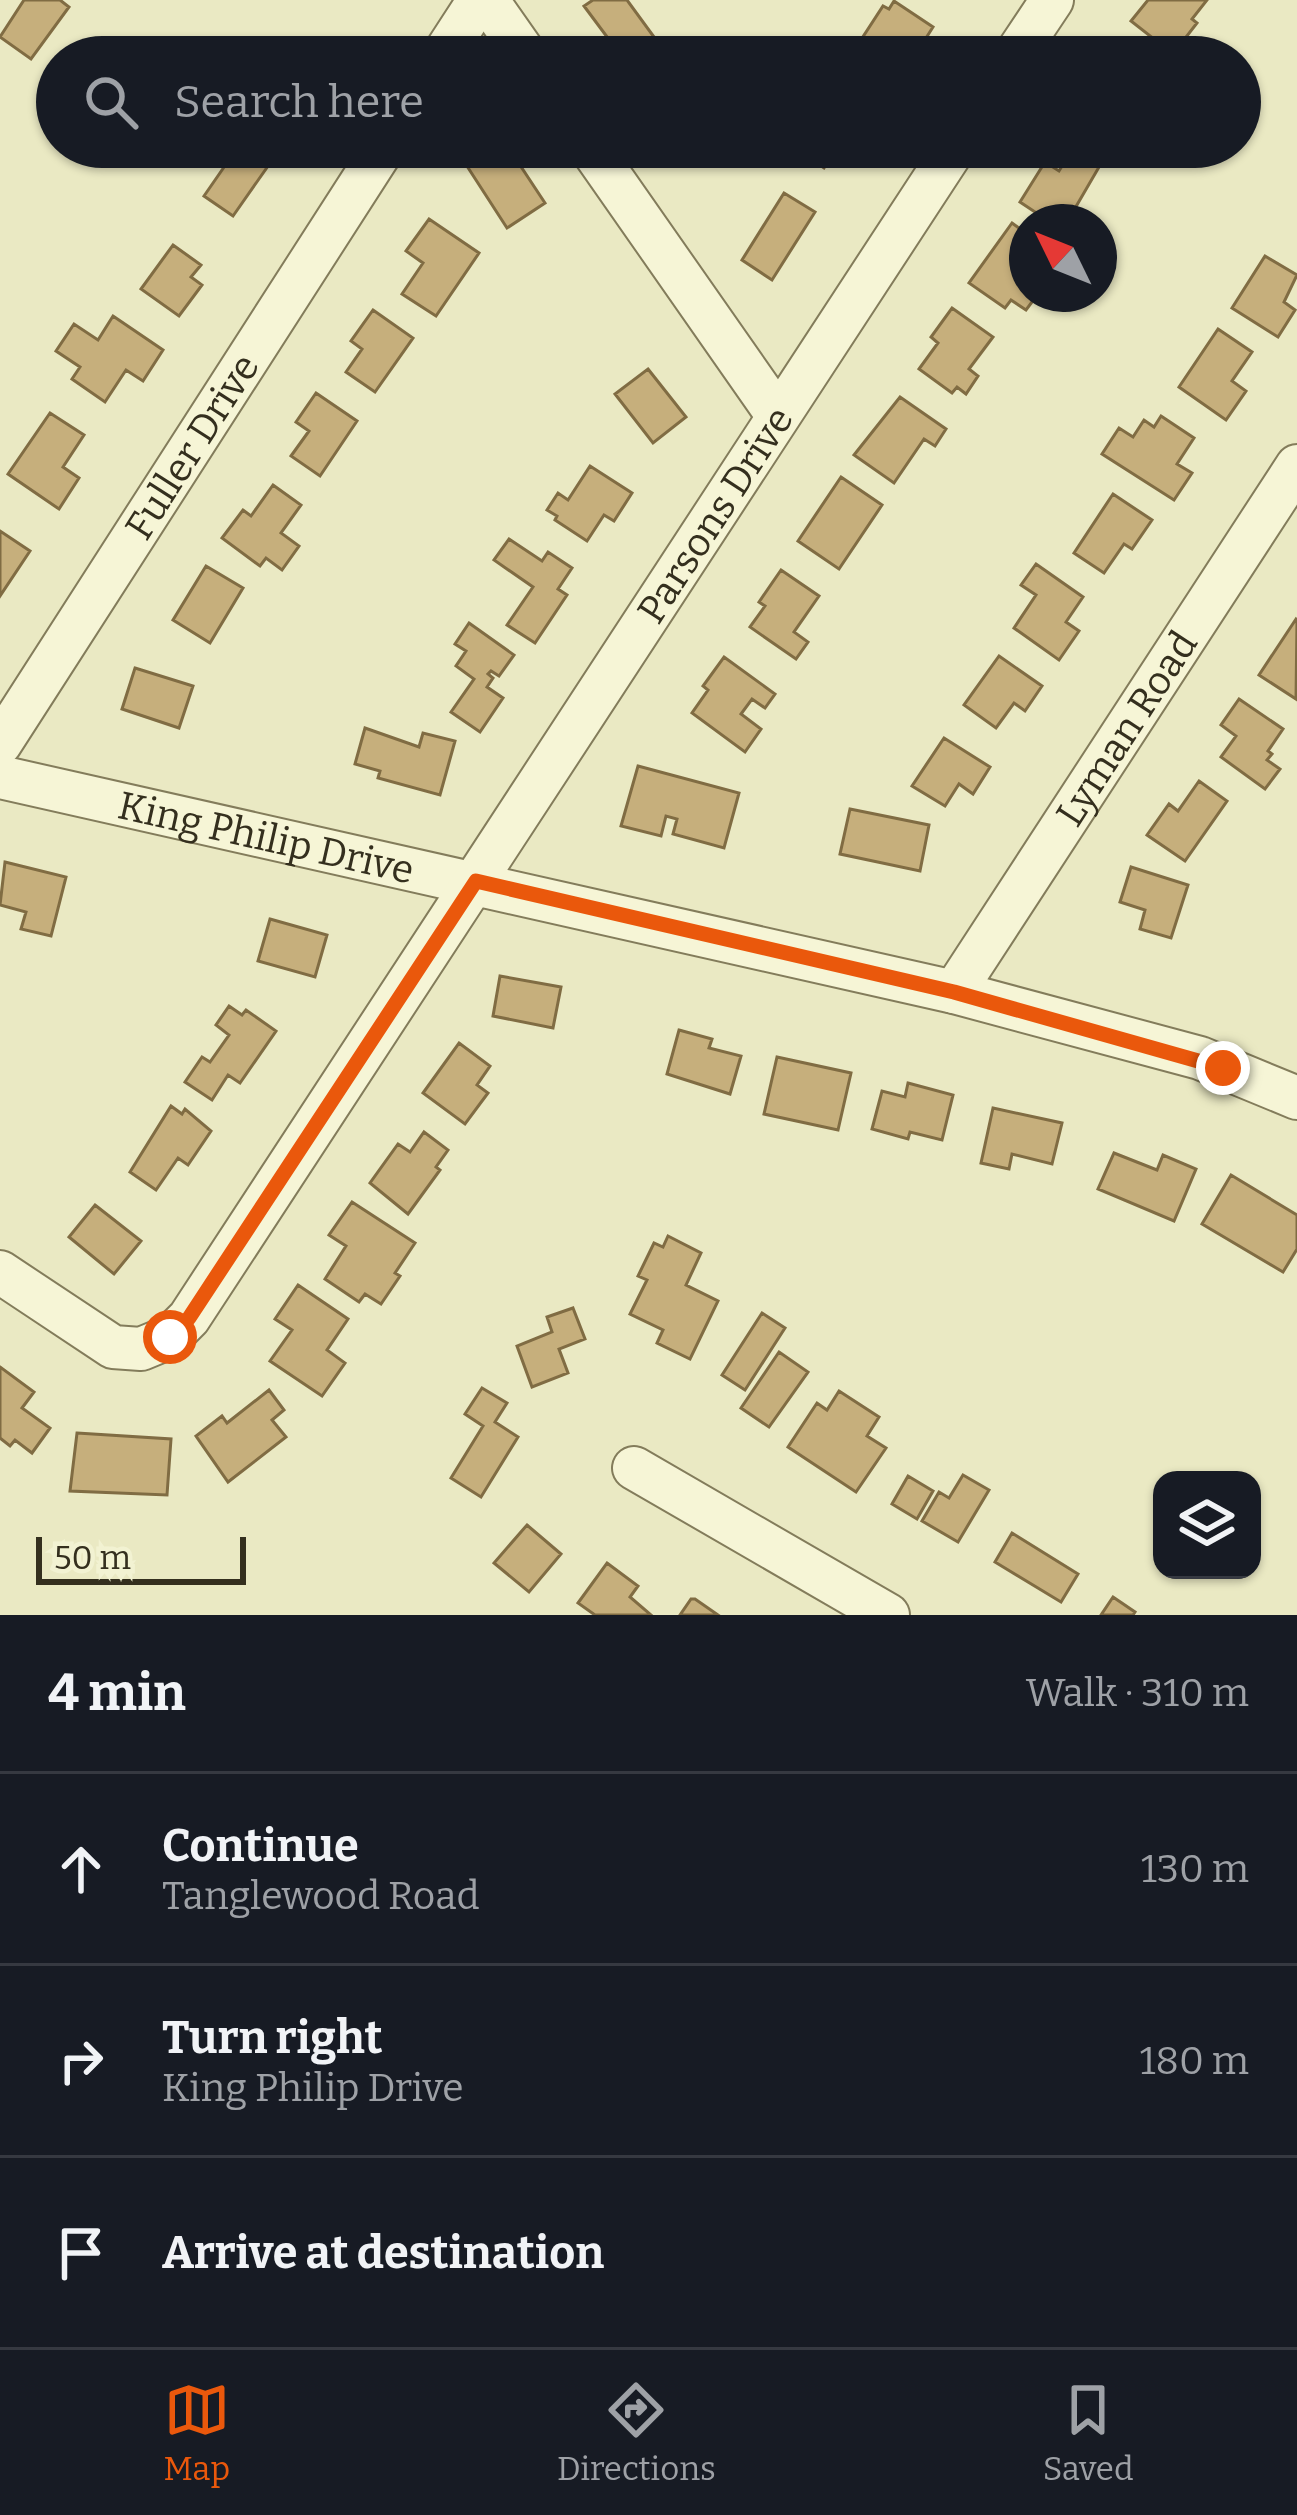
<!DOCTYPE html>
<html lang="en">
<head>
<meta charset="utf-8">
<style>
	:root { --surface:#171b24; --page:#242831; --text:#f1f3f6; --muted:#9ea1a6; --line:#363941; --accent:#ea580c }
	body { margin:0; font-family:Bitter,serif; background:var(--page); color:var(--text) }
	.controls { position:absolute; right:36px; bottom:36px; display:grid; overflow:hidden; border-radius:24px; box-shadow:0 3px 9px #0004 }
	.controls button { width:108px; height:108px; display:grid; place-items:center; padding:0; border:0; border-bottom:3px solid var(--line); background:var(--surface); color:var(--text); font:60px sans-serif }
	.compass { position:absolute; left:1009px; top:204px; width:108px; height:108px; border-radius:50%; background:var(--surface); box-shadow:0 3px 9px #0004; rotate:313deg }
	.scale { position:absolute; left:36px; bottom:30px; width:210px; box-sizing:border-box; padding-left:12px; border:6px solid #342f1e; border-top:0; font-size:33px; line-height:42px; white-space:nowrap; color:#342f1e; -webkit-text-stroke:9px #f2f2d2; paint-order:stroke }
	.stop { position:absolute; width:36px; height:36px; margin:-27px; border:9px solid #ea580c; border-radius:50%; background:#fff }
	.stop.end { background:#ea580c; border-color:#fff; box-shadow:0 3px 12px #0008 }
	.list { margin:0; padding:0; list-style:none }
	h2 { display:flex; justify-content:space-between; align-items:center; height:156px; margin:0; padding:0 48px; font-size:51px }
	h2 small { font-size:39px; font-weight:400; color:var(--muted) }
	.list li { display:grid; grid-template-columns:78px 1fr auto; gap:36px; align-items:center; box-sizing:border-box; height:192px; padding:0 48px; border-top:3px solid var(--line) }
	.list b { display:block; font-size:45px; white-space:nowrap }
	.list p { margin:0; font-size:39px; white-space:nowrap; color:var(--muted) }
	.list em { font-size:39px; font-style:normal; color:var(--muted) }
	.icon { flex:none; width:66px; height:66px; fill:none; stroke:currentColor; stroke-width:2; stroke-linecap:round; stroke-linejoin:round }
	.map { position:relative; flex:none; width:1297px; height:1615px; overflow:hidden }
	.search { position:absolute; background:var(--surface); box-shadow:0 3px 9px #0004; left:36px; right:36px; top:36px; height:132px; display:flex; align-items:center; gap:30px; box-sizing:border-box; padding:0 42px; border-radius:66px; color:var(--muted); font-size:45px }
	.sheet { height:732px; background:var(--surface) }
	nav { display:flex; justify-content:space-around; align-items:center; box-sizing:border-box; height:168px; border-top:3px solid var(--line); background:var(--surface); font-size:33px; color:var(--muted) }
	nav a { display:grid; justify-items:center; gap:6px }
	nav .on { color:var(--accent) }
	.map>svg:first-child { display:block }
	.building { fill:#c6af7c; stroke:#806c43; stroke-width:3 }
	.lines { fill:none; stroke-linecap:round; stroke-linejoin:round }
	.minor-casing { stroke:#837c5b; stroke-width:46 }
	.minor { stroke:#f6f5d6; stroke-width:42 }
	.route { stroke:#ea580c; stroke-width:15 }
	.labels { text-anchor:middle; stroke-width:9; stroke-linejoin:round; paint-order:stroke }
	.street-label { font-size:39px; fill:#342f1e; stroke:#f2f2d2 }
</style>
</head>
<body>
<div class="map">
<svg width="1297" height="1615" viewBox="0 0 1297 1615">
	<rect width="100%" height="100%" fill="#eae9c3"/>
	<path class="building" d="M24 0H60L69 7 31 59 0 37Z
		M593 0H627L662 48 667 45 676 57H622L584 6Z
		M1148 0H1207L1192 19 1197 23 1173 54 1131 21Z
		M894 1 933 27 914 57H857L862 50 857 46 883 6 889 9Z
		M238 147H263L275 156 233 216 204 196Z
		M491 147H508L545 203 507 228 465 163Z
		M802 147H858L848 162 835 152 824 168 799 151Z
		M1074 147H1094L1106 155 1067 222 1054 216 1050 222 1020 202 1045 162 1059 171Z
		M784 193 815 212 772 280 742 260Z
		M429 219 479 253 436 316 402 294 423 263 406 251Z
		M1012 223 1027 234V294H1038L1026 310 1011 300 1005 308 969 283Z
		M173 245 201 265 191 277 202 285 179 316 141 289Z
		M1265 256 1297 275 1284 302 1295 310 1278 337 1232 308Z
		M952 308 993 337 969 369 978 376 966 394 957 387 952 393 919 369 938 343 931 337Z
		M373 310 413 338 375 392 346 372 362 349 351 341Z
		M113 316 163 350 143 381 126 370 105 402 72 379 80 367 56 351 74 324 98 340Z
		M1218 329 1252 352 1232 381 1246 391 1226 420 1179 387Z
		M648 369 686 417 653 443 615 394Z
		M316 393 357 421 320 476 291 456 309 431 296 422Z
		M900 397 946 429 935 446 924 439 894 483 854 455Z
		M50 413 84 435 63 467 79 478 59 509 8 474Z
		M1161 416 1194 438 1177 464 1192 473 1174 500 1102 454 1119 428 1133 437 1144 420 1154 427Z
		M590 466 632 493 614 521 604 515 587 541 555 520 557 516 547 510 558 493 568 500Z
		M841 477 882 505 839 569 798 541Z
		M273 485 301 505 281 533 299 546 282 570 266 558 260 566 222 538 243 510 251 516Z
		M1113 494 1152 520 1132 549 1124 544 1104 573 1074 553Z
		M0 531 30 551 0 596Z
		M509 539 542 561 548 552 572 568 558 589 567 595 535 643 507 625 533 587 494 560Z
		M1036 564 1083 597 1066 622 1079 631 1059 660 1014 628 1036 595 1021 585Z
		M206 566 243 588 210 643 173 620Z
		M781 570 819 596 794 632 808 642 796 659 750 627 765 606 759 602Z
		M1296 619 1297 620 1296 699 1259 675Z
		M469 623 514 655 499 676 491 671 488 674 493 678 487 687 503 698 480 732 451 712 474 679 456 666 466 651 455 644Z
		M999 656 1042 686 1025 711 1014 703 996 728 964 705Z
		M724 657 775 694 765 708 752 699 741 714 761 729 745 752 692 713 708 690 703 686Z
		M135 668 193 686 179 728 122 709Z
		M1239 699 1283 729 1268 751 1272 754 1267 760 1280 769 1265 789 1221 757 1236 736 1221 725Z
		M365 728 419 747 423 733 455 741 440 795 378 778 380 771 355 764Z
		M944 738 990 767 973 794 959 784 945 806 912 786Z
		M638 766 739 793 724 848 673 834 677 819 666 816 661 836 621 826Z
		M1199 781 1227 801 1185 861 1147 835 1169 804 1178 811Z
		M850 809 929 825 920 871 840 854Z
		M5 862 66 877 51 936 21 929 26 912 0 905Z
		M1131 867 1188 885 1171 938 1140 929 1145 910 1120 902Z
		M270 919 327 935 315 977 258 961Z
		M500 976 561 987 553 1028 493 1016Z
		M229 1006 242 1015 246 1010 276 1031 240 1083 228 1075 212 1100 185 1082 202 1057 210 1062 229 1035 216 1025Z
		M679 1030 712 1039 709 1048 741 1056 730 1094 667 1074Z
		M459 1043 490 1066 477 1085 488 1093 465 1124 423 1093Z
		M777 1057 851 1073 838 1130 764 1114Z
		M908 1083 953 1095 942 1140 910 1132 908 1139 872 1129 882 1091 905 1097Z
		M171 1106 182 1114 185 1109 211 1131 188 1165 178 1158 156 1190 130 1172Z
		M993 1108 1062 1123 1052 1164 1012 1154 1009 1169 981 1163Z
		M424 1132 448 1150 436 1167 440 1170 408 1214 370 1183 398 1144 410 1152Z
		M1114 1153 1157 1170 1163 1155 1196 1169 1174 1221 1098 1189Z
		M1231 1175 1297 1215V1249L1283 1272 1202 1224Z
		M352 1202 415 1243 395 1273 400 1276 381 1304 365 1294 359 1302 325 1279 346 1246 329 1235Z
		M95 1205 141 1241 114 1274 69 1237Z
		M668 1236 701 1253 686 1285 718 1301 690 1359 657 1343 663 1330 630 1314 647 1280 638 1276 654 1243 663 1247Z
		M298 1285 348 1319 327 1350 345 1363 322 1396 270 1361 292 1330 275 1319Z
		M573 1308 585 1339 559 1349 568 1373 532 1387 517 1346 552 1332 547 1317Z
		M762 1313 785 1328 745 1390 722 1375Z
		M779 1352 808 1372 769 1427 741 1408Z
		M0 1367 34 1392 22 1408 50 1428 32 1453 15 1440 10 1446 0 1438Z
		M482 1388 507 1403 495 1422 518 1437 481 1497 451 1478 483 1426 465 1414Z
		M269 1390 284 1410 272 1420 286 1437 228 1482 196 1436 222 1416 227 1423Z
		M839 1391 879 1417 867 1436 886 1448 856 1492 788 1447 817 1403 827 1410Z
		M77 1433 171 1439 167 1495 70 1491Z
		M963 1475 989 1490 958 1542 922 1521 939 1492 949 1498Z
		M908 1476 933 1491 917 1519 892 1504Z
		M527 1525 561 1554 529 1592 494 1563Z
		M1012 1533 1078 1574 1061 1602 995 1562Z
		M607 1563 638 1586 630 1597 651 1615H595L578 1603Z
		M1113 1597 1135 1612 1133 1615H1101Z
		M691 1599H695L718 1615H680Z"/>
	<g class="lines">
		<g class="minor-casing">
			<g id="minor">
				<path d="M487 0 527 57"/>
				<path d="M442 57 479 0"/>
				<path d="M1014 57 1052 0"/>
				<path d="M590 147 778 416"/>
				<path id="s1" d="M0 744 384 147"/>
				<path id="s2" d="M0 777 954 992 1200 1058 1297 1098"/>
				<path id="s3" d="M954 992 1297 466"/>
				<path id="s4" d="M0 1272 113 1347 141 1349 170 1337 189 1318 955 147"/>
				<path d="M634 1468 888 1615"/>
			</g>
		</g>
		<use href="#minor" class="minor"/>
	</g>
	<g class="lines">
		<path class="route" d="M170 1337 189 1318 476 881 954 992 1223 1068"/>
	</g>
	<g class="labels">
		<g class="street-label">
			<text dy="14" stroke="none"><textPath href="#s1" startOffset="354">Fuller Drive</textPath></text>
			<text dy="14" stroke="none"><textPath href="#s4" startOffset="1182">Parsons Drive</textPath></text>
			<text dy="14" stroke="none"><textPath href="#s3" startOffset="315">Lyman Road</textPath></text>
			<text dy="14" stroke="none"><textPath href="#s2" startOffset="273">King Philip Drive</textPath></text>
		</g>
	</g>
</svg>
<div class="controls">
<button><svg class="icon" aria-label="layers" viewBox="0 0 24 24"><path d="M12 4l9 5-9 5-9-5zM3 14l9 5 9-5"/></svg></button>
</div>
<svg class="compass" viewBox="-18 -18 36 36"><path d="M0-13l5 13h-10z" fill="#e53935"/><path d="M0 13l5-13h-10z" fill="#9ea1a6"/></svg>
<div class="scale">50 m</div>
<div class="stop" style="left:170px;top:1337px"></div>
<div class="stop end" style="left:1223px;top:1068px"></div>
<div class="search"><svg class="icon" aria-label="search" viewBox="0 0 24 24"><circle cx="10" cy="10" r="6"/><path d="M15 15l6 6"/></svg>Search here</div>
</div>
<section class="sheet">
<h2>4 min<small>Walk · 310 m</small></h2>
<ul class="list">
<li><svg class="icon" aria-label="ahead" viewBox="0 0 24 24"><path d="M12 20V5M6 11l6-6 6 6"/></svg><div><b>Continue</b><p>Tanglewood Road</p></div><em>130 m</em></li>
<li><svg class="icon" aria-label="right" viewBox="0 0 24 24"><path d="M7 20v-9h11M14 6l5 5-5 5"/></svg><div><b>Turn right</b><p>King Philip Drive</p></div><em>180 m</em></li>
<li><svg class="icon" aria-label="arrive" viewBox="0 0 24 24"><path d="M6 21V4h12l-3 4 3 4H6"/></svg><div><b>Arrive at destination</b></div></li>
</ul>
</section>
<nav>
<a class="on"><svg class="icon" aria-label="map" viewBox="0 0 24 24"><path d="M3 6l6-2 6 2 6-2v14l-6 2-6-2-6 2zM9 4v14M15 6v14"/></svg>Map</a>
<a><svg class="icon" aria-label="directions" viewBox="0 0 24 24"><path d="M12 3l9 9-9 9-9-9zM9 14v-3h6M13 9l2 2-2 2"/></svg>Directions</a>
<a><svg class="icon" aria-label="saved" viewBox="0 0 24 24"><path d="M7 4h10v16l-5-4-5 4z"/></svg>Saved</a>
</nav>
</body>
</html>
